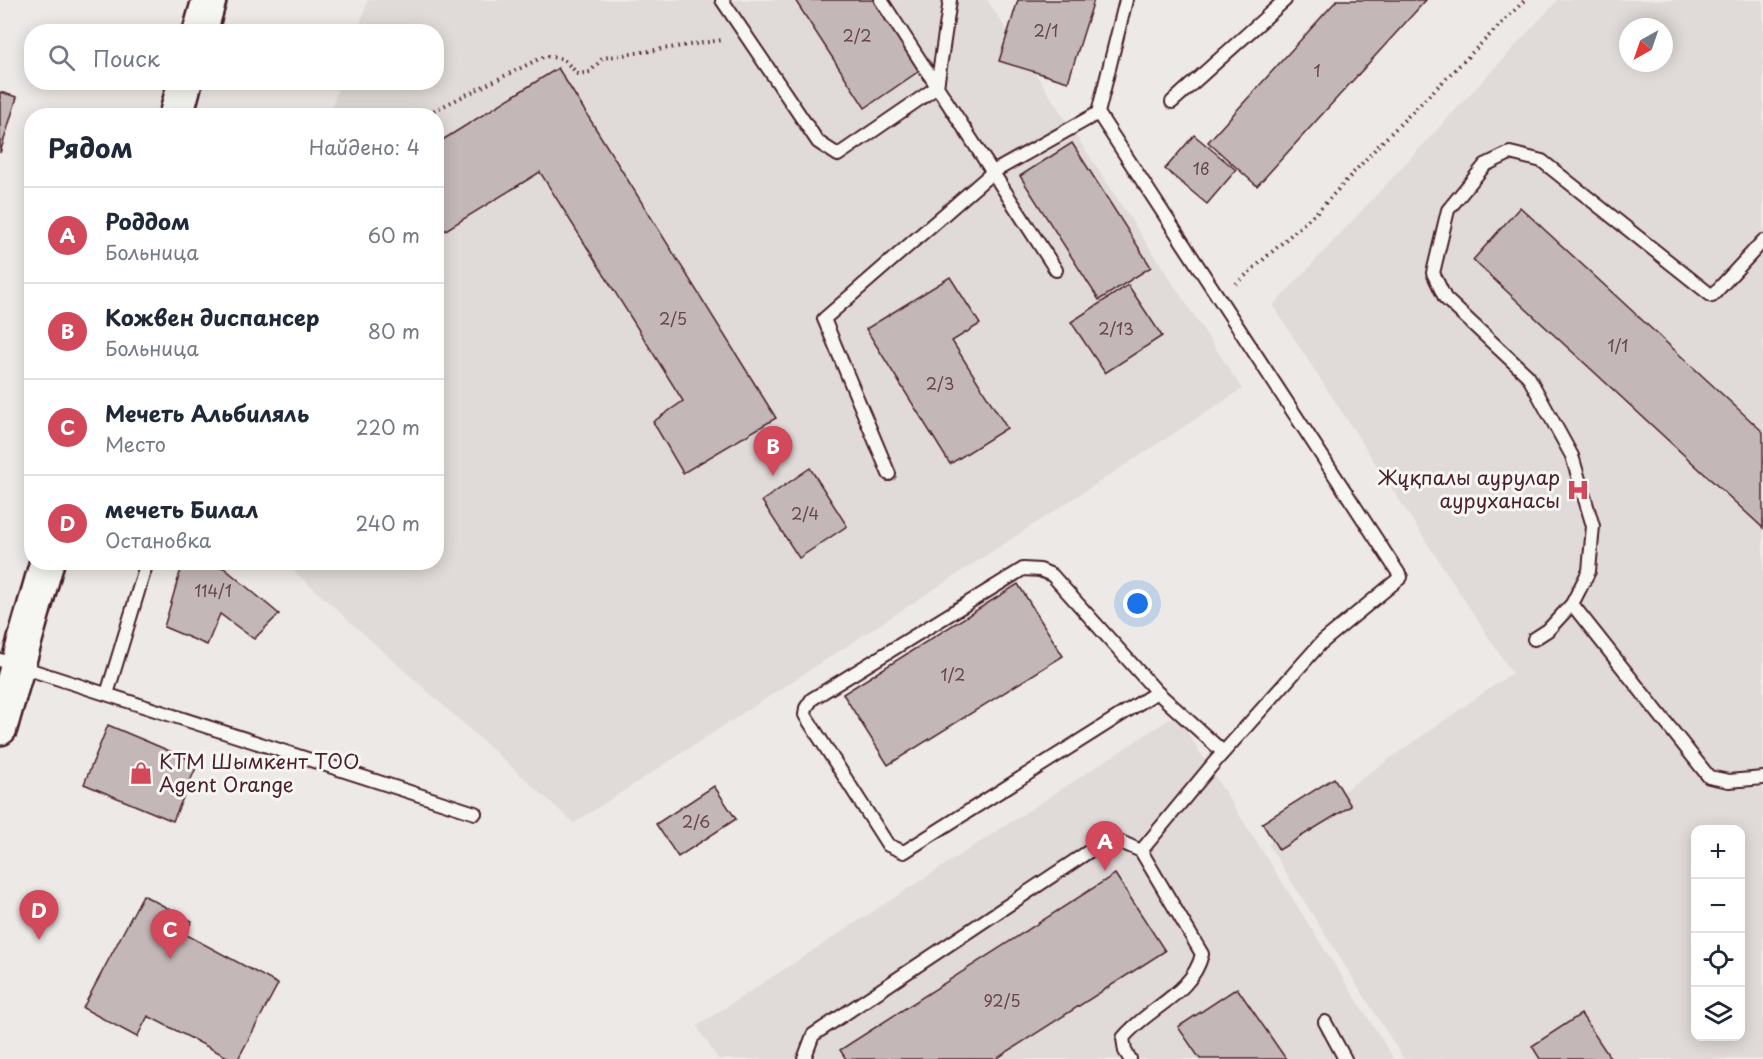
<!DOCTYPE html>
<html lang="ru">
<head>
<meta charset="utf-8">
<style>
	:root { --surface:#fff; --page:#f2f2f3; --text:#1f2937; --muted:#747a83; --line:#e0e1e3; --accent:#d1495b }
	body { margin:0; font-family:"Playpen Sans",sans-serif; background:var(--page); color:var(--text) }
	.controls { position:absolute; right:18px; bottom:18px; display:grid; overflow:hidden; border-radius:12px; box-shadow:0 3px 15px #0003 }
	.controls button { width:54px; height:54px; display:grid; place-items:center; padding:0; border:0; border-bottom:2px solid var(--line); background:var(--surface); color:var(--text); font:30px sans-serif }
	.compass { position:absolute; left:1619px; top:18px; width:54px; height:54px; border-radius:50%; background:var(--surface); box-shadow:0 3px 15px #0003; rotate:220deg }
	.you { position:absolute; left:1138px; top:604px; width:21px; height:21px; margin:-15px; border:4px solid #fff; border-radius:50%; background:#1a73e8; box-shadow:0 0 0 9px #1a73e833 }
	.badge { display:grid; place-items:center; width:39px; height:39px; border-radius:50%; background:var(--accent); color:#fff; font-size:20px; font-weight:700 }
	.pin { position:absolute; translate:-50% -50px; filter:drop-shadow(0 2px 3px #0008) }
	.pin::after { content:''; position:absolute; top:32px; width:21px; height:18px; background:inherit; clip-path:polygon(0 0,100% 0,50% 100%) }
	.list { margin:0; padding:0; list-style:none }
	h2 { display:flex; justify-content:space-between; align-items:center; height:78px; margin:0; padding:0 24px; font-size:26px }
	h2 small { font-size:20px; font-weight:400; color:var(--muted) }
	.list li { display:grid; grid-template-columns:39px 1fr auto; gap:18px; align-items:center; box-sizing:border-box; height:96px; padding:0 24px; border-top:2px solid var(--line) }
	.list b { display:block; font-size:22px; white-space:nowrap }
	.list p { margin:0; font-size:20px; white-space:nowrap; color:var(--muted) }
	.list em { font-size:20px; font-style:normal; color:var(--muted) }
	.icon { flex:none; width:33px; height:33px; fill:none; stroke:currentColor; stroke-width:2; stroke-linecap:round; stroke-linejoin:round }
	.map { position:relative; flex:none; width:1763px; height:1059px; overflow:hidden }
	.search { position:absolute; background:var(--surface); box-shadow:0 3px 15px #0003; left:24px; top:24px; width:420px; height:66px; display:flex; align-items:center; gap:15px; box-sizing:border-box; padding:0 21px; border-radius:24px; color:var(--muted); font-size:22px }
	.panel { position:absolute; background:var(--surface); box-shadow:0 3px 15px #0003; left:24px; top:108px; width:420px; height:462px; border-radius:24px }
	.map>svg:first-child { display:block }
	.built { fill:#e0dad8; fill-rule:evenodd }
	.building { fill:#c4b7b7; stroke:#4a1f2b; stroke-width:1.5 }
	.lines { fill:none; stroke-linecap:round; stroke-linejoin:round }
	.lane-casing { stroke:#4a1f2b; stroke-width:16 }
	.secondary-casing { stroke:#4a1f2b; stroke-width:38 }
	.path { stroke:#4a1f2b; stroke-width:4; stroke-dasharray:1.5 4.5; stroke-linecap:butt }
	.lane { stroke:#f6f6f2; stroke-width:12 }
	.secondary { stroke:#f6f6f2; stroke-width:33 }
	.labels { text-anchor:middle; stroke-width:6; stroke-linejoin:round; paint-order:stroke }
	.number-label { font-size:16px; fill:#68454e }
	.poi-label { font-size:20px; fill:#4a1f2b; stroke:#f6f6f2; text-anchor:end }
</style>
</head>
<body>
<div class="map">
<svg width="1763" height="1059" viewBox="0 0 1763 1059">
	<rect width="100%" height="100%" fill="#ece9e6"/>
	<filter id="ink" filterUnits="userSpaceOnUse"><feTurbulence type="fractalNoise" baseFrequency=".0167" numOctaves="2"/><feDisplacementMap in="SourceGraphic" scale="12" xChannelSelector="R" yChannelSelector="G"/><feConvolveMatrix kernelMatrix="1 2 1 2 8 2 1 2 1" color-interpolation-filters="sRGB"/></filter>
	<g filter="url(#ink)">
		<path class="built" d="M368 0H987L1242 389 574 823 285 563 436 562V116L329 115 340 83 436 82V32L358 31Z
			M1558 0H1763V1059H1404L1268 844 1512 673 1273 306ZM1628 27H1664V63H1628ZM1696 830H1740V1036H1696Z
			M1176 715 1394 1059H718L697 1026Z"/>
		<path class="building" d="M795 0H873L919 71 865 108Z
			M1018 0H1094L1068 82 999 61Z
			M1337 0H1426L1257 186 1208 142Z
			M558 68 776 418 683 473 653 422 683 401 540 172 436 236V144Z
			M0 92 17 97 0 153Z
			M1194 135 1236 170 1207 204 1165 169Z
			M1072 143 1151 267 1099 300 1020 176Z
			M1520 207 1763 432V528L1473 260Z
			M950 277 980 324 952 341 1007 428 950 464 866 329Z
			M1128 285 1162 336 1105 373 1071 322Z
			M810 468 847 526 799 558 762 501Z
			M183 562H203L224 568 279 614 254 639 220 614 207 645 164 627Z
			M1018 584 1063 656 888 765 843 694Z
			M108 725 198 763 173 821 84 784Z
			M1334 778 1351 806 1279 850 1262 823Z
			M714 786 736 819 678 857 656 824Z
			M1115 874 1165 951 996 1059H846L840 1050Z
			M143 895 192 921 185 934 278 984 238 1059H231L148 1016 137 1037 83 1008Z
			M1237 988 1286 1059H1200L1178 1027Z
			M1581 1014 1611 1059H1540L1532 1046Z"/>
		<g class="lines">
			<g class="lane-casing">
				<path id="lane" d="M722 0 818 142 838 155 937 87 950 0
					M881 0 1056 270
					M1126 0 1098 113 1401 577 1321 643 1213 764 1141 851
					M1172 102 1285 0
					M889 474 824 319 993 172 1098 113
					M1572 604 1709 777 1729 781 1763 778
					M1534 639 1548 630 1572 604 1589 571 1593 526 1572 456 1528 376 1445 298 1433 273 1448 210 1485 165 1510 153 1542 161 1712 296 1763 241
					M0 660 475 813
					M1157 692 904 852 888 845 805 715 806 708 812 699 1023 569 1040 570 1052 575 1157 692 1223 752
					M107 694 147 562
					M1325 1022 1345 1059
					M804 1059 813 1035 1103 842H1121L1141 851 1202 954C1193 994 1147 1008 1123 1038L1125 1051 1130 1059"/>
			</g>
			<g class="secondary-casing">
				<path id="secondary" d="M200 32 209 0
					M176 116 185 82
					M0 728 47 562"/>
			</g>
			<path class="path" d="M423 116 545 56 563 59 578 74 590 72 603 58 722 40
				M1236 284 1320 209 1378 146 1525 0"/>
			<use href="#lane" class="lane"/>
			<use href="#secondary" class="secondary"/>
		</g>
	</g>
	<defs>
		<g id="hospital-bare" transform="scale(1.8)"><path d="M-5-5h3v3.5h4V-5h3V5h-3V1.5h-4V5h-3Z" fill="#d1495b" stroke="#f6f6f2" stroke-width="2.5" paint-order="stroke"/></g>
		<g id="shop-bare" transform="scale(1.8)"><path d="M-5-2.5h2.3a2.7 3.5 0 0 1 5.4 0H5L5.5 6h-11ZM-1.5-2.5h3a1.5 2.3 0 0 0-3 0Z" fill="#d1495b" stroke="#f6f6f2" stroke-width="2.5" paint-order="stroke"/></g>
	</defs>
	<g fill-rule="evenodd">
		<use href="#hospital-bare" x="1578" y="490"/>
		<use href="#shop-bare" x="141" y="773"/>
	</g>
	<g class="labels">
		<g class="number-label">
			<text x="1046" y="37">2/1</text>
			<text x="857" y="42">2/2</text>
			<text x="1317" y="77">1</text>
			<text x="1201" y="175">1в</text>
			<text x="673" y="325">2/5</text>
			<text x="1116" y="335">2/13</text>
			<text x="1618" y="352">1/1</text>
			<text x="940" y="390">2/3</text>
			<text x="805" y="520">2/4</text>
			<text x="213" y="597">114/1</text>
			<text x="953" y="681">1/2</text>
			<text x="696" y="828">2/6</text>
			<text x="1002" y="1007">92/5</text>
		</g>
		<g class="poi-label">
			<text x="1560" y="485">Жұқпалы аурулар<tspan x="1560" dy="23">ауруханасы</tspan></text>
			<text x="159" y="769" text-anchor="start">KTM Шымкент ТОО<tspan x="159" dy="23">Agent Orange</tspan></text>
		</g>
	</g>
</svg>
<div class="controls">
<button>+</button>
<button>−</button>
<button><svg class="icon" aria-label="locate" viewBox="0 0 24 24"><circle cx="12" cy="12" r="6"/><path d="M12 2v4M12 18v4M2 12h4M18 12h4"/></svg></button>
<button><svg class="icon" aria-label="layers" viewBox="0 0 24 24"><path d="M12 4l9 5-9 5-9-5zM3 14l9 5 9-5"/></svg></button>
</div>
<svg class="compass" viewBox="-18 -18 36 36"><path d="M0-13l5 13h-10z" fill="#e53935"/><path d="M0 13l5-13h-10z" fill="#747a83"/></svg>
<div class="you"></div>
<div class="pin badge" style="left:1105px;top:871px">A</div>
<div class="pin badge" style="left:773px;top:476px">B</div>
<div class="pin badge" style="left:170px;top:959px">C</div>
<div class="pin badge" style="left:39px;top:940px">D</div>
<div class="search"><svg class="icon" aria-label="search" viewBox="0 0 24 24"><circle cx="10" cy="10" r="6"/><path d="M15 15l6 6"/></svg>Поиск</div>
<section class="panel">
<h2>Рядом<small>Найдено: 4</small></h2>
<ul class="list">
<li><span class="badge">A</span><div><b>Роддом</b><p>Больница</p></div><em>60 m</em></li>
<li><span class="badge">B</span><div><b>Кожвен диспансер</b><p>Больница</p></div><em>80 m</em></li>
<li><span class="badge">C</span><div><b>Мечеть Альбиляль</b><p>Место</p></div><em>220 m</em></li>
<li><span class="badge">D</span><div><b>мечеть Билал</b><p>Остановка</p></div><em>240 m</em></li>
</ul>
</section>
</div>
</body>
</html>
